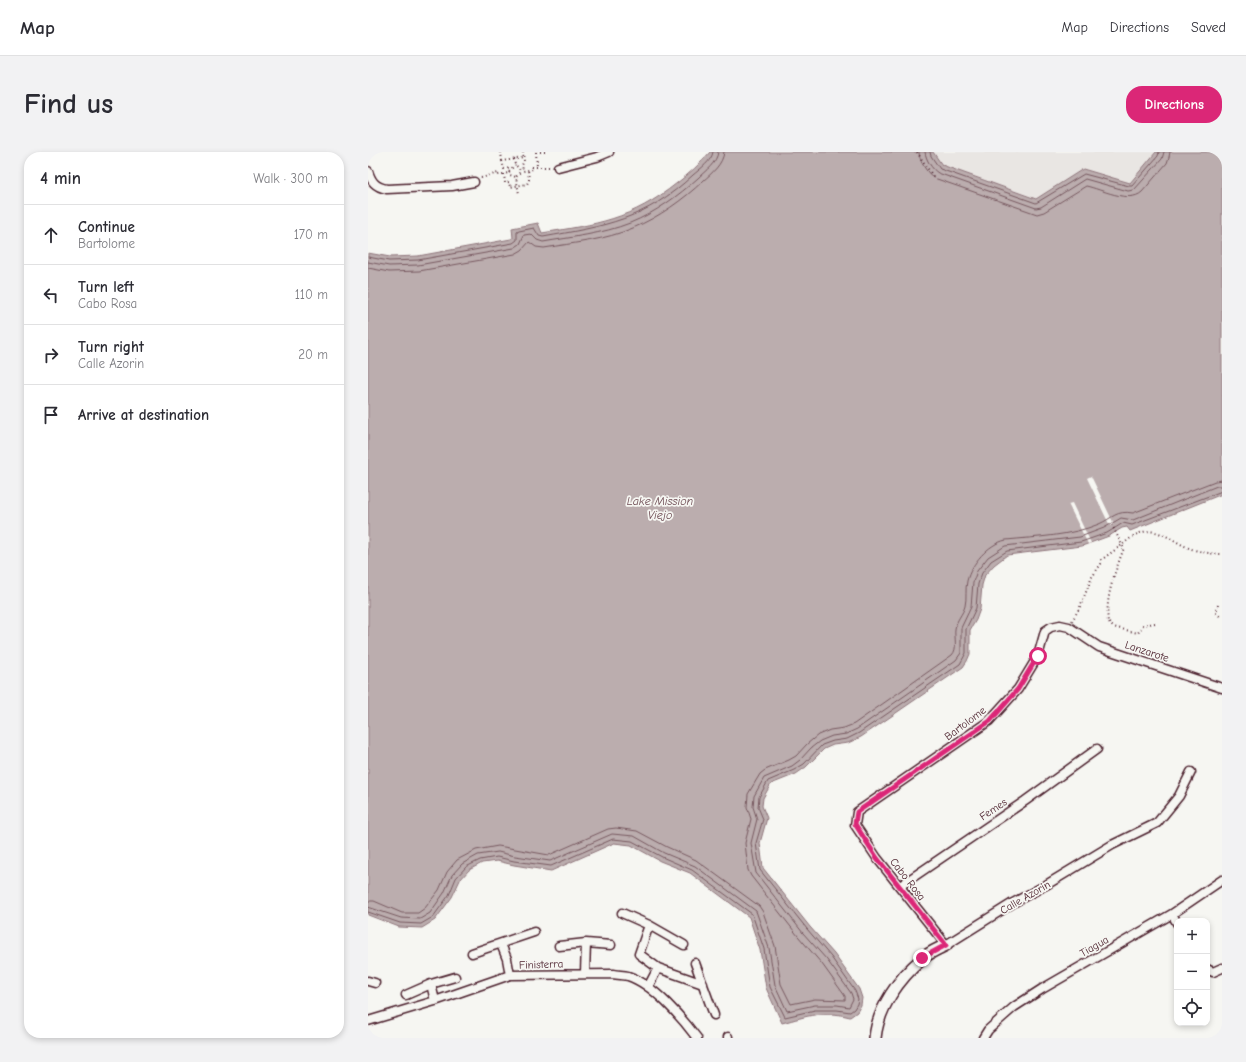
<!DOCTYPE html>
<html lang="en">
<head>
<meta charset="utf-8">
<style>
	:root { --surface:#fff; --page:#f2f2f3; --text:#2b2b33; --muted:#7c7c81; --line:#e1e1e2; --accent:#db2777 }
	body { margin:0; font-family:"Comic Neue",sans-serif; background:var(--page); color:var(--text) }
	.controls { position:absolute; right:12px; bottom:12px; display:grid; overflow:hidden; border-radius:8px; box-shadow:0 2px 6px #0003 }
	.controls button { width:36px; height:36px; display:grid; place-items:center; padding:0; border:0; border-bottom:1px solid var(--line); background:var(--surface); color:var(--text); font:20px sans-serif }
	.stop { position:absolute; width:12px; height:12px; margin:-9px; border:3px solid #db2777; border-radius:50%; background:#fff }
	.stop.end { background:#db2777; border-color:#fff; box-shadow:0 1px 4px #0008 }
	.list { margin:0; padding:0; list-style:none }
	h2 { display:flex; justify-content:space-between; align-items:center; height:52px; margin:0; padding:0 16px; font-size:17px }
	h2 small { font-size:13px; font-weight:400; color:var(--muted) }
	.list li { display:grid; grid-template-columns:26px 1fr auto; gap:12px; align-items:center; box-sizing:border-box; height:60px; padding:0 16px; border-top:1px solid var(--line) }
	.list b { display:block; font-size:15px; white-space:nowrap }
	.list p { margin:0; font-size:13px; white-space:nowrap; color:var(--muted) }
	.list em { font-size:13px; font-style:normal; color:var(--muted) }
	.icon { flex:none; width:22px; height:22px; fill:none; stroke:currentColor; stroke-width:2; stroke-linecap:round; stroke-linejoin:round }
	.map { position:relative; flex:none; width:854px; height:886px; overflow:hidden; border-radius:16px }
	header { display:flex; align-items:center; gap:24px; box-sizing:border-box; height:56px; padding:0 20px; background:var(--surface); border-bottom:1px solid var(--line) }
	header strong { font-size:19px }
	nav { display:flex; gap:22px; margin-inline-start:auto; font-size:14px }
	.intro { display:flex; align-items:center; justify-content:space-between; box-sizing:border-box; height:96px; padding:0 24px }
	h1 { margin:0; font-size:28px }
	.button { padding:10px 18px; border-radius:16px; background:var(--accent); color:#fff; font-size:14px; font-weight:700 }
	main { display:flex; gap:24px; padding:0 24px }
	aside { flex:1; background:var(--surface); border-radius:16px; box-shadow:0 2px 6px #0003 }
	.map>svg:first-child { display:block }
	.built { fill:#e9e6e3 }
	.water { fill:#bbadae; stroke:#8e747a }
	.pier { fill:#f6f6f2 }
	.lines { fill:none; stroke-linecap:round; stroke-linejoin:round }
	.shore { stroke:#77585f; stroke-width:1 }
	.minor-casing { stroke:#4a1f2b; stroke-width:11 }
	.tertiary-casing { stroke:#4a1f2b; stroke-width:14 }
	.path { stroke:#4a1f2b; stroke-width:2; stroke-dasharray:1 3; stroke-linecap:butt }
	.minor { stroke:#f6f6f2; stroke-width:8 }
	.tertiary { stroke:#f6f6f2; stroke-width:11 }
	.route { stroke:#db2777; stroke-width:5 }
	.labels { text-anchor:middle; stroke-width:3.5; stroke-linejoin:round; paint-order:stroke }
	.street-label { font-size:11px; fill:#4a1f2b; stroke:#f6f6f2 }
	.water-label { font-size:12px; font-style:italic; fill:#6c4a52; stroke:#f6f6f2 }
</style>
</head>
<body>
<header>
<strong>Map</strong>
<nav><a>Map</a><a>Directions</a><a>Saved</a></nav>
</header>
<div class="intro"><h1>Find us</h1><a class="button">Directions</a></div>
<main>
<aside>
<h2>4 min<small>Walk · 300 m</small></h2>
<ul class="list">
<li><svg class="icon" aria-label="ahead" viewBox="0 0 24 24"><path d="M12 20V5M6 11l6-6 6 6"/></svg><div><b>Continue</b><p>Bartolome</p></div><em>170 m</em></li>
<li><svg class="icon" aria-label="left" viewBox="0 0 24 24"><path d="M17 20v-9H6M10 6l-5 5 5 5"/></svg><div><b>Turn left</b><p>Cabo Rosa</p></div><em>110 m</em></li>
<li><svg class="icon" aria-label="right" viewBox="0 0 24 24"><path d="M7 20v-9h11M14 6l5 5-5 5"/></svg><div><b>Turn right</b><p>Calle Azorin</p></div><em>20 m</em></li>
<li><svg class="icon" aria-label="arrive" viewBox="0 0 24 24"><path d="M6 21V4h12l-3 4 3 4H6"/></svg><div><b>Arrive at destination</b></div></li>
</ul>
</aside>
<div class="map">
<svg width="854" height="886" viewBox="0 0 854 886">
	<rect width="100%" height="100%" fill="#f6f6f2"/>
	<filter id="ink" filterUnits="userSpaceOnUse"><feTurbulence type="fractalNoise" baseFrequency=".025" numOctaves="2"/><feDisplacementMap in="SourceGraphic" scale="8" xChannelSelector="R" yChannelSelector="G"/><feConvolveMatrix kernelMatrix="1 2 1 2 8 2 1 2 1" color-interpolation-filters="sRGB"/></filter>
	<g filter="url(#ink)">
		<path class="built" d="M565 0H788L762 31 715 17 669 47 574 13Z"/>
		<path class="water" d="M342 0H565L574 13 668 47 715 17 762 31 788 0H854V342L762 379 759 375 754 376 741 384 714 394 639 403 626 413 617 423 614 433 612 457 608 468 602 478V502L599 509 595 515 493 585 480 591 465 593 456 597 438 615 428 622 403 632 395 646 394 654 399 666 392 691 395 716 442 775 466 802 491 837 494 846 493 853 489 860 482 865C455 858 440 864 414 871L398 836 392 798 381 765 322 721 292 709 263 693 246 691 183 719 146 713 129 709 114 711 101 718 92 728 84 745 67 768 54 776 31 775 0 763V101L22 105 50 104 143 87 145 86 144 76 170 71 174 81C229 72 263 68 309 31 321 22 332 12 342 0Z"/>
		<path class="pier" d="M723 324 746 372 742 374 719 326Z
			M704 351 723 391 720 392 700 352Z"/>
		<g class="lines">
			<path class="shore" d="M551 0C551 9 559 21 566 26L669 62 676 60 718 34C733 37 761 52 774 40L799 11 801 5 802 0
				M557 0C558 8 564 17 570 21L668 56 673 55 717 27 760 39 766 38 794 7 796 0
				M562 0 563 4 572 17 668 51 716 22 761 34H764L790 4 791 0
				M0 105 21 109 50 108 145 91 149 88V80L151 79 166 76 171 84 175 85C237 74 277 68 325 23 332 17 344 9 345 0
				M0 110 21 114 50 113 146 96 152 92 156 83 163 82 169 88 175 90C204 85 234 82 262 71 287 61 310 44 330 26 337 19 349 11 350 0
				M0 116 21 120 51 119 147 102 154 98 161 90 168 95 176 96C206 91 237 88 265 76 291 65 315 48 335 29 344 21 355 12 356 0
				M0 749H6L34 761H50L57 756 71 738 79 720 89 708 108 698 130 694 181 703 240 677 248 676 269 679 299 695 328 708 391 754 395 760 407 794 413 832 423 852 447 847 477 848V844L454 812 430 784 383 724 380 718 377 691 383 667 379 655 380 642 392 622 397 618 421 608 428 604 439 592 450 583 462 578 476 576 486 572 584 503C590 497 586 485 587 477 588 468 595 462 597 454 599 446 597 437 599 429 603 412 620 392 638 388 669 385 702 384 731 372 745 366 748 358 765 361L847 329 854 328
				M0 755 33 766 52 767 62 761 76 741 84 723 94 712 110 703 130 700 147 704 182 709 244 682 266 684 296 701 327 714 388 759 401 796 407 833 419 859 447 853H469L481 855 485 847 483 841 459 808 435 781 388 721 383 691 389 667 385 655 386 644 396 626 424 614 432 608 443 596 452 589 464 584 478 582 489 577 588 508 593 501V476L603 455 605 430 609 419 620 405 637 394 712 385 736 376 753 366 765 368 849 334H854
				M0 760 32 771 53 772 65 765 81 743 88 726 98 715 112 708 129 705 146 709 183 714 245 687 264 689 294 705 324 718 384 762 396 797 402 835 417 865 447 858H469L482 860 486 857 489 852 490 847 487 839 463 805 439 777 392 718 388 691 395 667 390 655 391 645 400 629 426 618 436 612 454 593 465 589 479 587 491 581 592 512 598 501V477L608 456 610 432 614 421 623 409 639 399 713 390 739 381 755 371 764 373 854 339"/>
			<g class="minor-casing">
				<path id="minor" d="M190 15 229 5 241 0
					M0 19C3 29 7 35 19 37L84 34 106 30
					M823 620 811 644 789 671 744 693 678 733 645 751 578 793 509 706 487 673 489 660 621 569 650 537 670 504 677 479 683 475 692 473 701 475 731 495 854 536
					M532 734 657 649 729 597
					M254 761 281 773 316 793
					M804 762 809 771
					M133 792 139 807 142 823
					M191 794 218 791 243 793
					M104 801 166 780
					M327 811 346 863
					M290 816 335 832
					M839 817 845 820 854 816
					M217 821 218 791
					M0 829 7 831
					M63 832 67 849
					M280 835 290 816 271 802 281 773
					M38 843 63 832 87 825
					M0 869 67 849 142 823 245 822C250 823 256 823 260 824 285 832 314 866 329 886
					M360 885V886
					M615 886 620 878 646 855 674 837 804 762 854 728"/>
			</g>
			<g class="tertiary-casing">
				<path id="tertiary" d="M507 886C510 856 531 826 554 807 560 801 570 797 578 793"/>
			</g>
			<path class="path" d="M133 0 134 9 156 6
				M155 0 156 9 154 13 155 19 165 17 164 15H183
				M168 0 169 15
				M172 0H178L179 1
				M549 0 566 26
				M146 7 147 13 151 16 152 20 148 25 151 42
				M134 9 136 17 140 16 142 23 148 25
				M141 19 147 13
				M136 22 137 31 141 30 142 35 159 32 161 28 160 18
				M113 26 130 21V23L141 21
				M850 453 848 461 854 466
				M704 469 712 455 724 425 733 412V408L754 393 744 373
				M787 471 775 473 770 481 745 475 740 470C737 445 747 420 756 396L754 393C760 388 767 382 775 380 791 376 806 390 821 396 831 400 843 402 854 402"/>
			<use href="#minor" class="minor"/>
			<use href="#tertiary" class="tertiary"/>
		</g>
	</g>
	<g class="lines" filter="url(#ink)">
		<path class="route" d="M554 806 578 793 509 706 487 672 489 660 622 569 650 537 670 504"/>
	</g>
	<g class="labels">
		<g class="street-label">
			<text transform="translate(779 499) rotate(18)" y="4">Lanzarote</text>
			<text transform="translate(597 571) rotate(-37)" y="4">Bartolome</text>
			<text transform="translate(625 657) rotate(-34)" y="4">Femes</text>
			<text transform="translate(540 727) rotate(52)" y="4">Cabo Rosa</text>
			<text transform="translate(657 745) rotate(-30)" y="4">Calle Azorin</text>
			<text transform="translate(726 794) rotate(-30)" y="4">Tiagua</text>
			<text transform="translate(173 812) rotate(-2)" y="4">Finisterra</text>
		</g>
		<g class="water-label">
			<text x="292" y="353">Lake Mission<tspan x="292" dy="14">Viejo</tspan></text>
		</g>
	</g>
</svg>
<div class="controls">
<button>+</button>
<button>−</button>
<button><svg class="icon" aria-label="locate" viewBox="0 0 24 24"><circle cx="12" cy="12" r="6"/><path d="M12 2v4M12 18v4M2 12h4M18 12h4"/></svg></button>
</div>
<div class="stop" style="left:670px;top:504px"></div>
<div class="stop end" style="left:554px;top:806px"></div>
</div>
</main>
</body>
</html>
